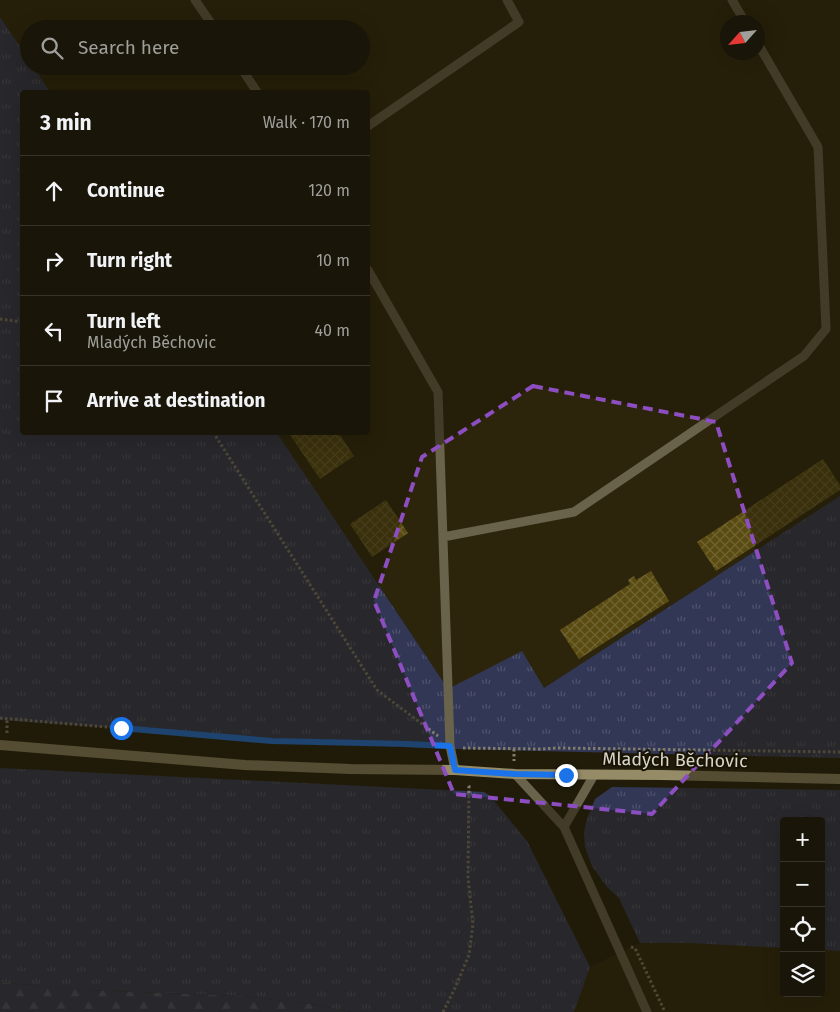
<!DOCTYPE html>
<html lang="en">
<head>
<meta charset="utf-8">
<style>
	:root { --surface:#191508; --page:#221e12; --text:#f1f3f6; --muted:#9f9f9c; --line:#373429 }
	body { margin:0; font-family:"Fira Sans",sans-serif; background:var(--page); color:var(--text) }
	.controls { position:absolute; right:15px; bottom:15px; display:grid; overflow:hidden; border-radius:5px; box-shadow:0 5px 20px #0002 }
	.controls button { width:45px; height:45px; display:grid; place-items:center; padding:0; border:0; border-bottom:1px solid var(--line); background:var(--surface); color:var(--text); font:25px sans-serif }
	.compass { position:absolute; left:720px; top:15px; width:45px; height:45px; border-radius:50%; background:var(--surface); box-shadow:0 5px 20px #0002; rotate:243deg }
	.stop { position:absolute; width:15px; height:15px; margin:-11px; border:4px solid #1a73e8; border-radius:50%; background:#fff }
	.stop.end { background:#1a73e8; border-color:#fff; box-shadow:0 1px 5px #0008 }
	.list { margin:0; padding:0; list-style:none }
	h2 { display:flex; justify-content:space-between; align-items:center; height:65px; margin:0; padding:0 20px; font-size:21px }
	h2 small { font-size:16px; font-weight:400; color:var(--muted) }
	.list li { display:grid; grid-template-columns:32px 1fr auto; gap:15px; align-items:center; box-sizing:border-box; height:70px; padding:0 20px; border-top:1px solid var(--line) }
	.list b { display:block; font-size:19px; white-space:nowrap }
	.list p { margin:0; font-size:16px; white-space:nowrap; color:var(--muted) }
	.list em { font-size:16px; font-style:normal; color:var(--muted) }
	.icon { flex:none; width:28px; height:28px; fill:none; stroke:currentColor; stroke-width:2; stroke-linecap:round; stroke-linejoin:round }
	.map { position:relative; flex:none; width:840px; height:1012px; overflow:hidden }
	.search { position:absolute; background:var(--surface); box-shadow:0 5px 20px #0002; left:20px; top:20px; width:350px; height:55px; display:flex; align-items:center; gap:12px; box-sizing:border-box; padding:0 18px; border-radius:28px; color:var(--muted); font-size:19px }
	.panel { position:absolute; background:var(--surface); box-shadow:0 5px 20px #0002; left:20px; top:90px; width:350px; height:345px; border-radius:5px }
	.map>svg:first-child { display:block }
	.built { fill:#2c250b; fill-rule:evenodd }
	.grass { fill:url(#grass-tufts) }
	.forest { fill:url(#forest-firs) }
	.building { fill:url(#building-cross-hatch) }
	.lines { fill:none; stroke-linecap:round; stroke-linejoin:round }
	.path { stroke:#817d6e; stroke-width:3; stroke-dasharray:2.5 2.5; stroke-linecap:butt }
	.lane { stroke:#69634c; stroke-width:9 }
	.secondary { stroke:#958b67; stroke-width:10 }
	.route { stroke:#1a73e8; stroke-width:6 }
	.marked { fill:none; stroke:#8d4ec1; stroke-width:4; stroke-dasharray:10 6; stroke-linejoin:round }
	.labels { text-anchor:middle; stroke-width:4; stroke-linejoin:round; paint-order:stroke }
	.street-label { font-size:18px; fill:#d7d4c9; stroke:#181303 }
</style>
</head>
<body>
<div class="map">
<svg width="840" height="1012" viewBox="0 0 840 1012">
	<defs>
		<pattern id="grass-tufts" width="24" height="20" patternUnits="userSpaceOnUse" patternTransform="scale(1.25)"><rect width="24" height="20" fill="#323756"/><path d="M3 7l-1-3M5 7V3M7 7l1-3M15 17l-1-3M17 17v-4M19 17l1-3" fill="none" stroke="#4f536d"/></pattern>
		<pattern id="forest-firs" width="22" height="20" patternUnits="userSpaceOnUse" patternTransform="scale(1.25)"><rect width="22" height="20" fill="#323756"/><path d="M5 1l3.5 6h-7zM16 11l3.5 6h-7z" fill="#4f536d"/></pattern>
		<pattern id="building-cross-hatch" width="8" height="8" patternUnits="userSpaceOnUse" patternTransform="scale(1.25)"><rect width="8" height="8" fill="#594b11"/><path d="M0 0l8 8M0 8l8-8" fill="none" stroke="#706432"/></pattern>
	</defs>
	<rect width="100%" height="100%" fill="#211c0a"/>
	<path class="built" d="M0 0H840V496L544 688 448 689 277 433 368 432V92H50L33 66H361V29H29V60L0 17ZM728 22H758V52H728Z
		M640 943H688L784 948V993H821V950L840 951V1012H574L590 967Z"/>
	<path class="grass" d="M0 17 29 60V66H33L50 92H22V432L277 433 448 689 522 651 544 688 840 496V758L417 748 0 720Z
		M0 768 484 792 490 796 527 841 590 967 574 1012H352L310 1004 241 996 84 990 0 982Z
		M612 787 840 790V951L821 950V821H784V948L688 943H640L619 898 607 887 592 866 585 847 584 832 587 819 595 799Z"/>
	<path class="forest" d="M0 982 84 990 241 996 310 1004 352 1012H0Z"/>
	<path class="building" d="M288 432H338L354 456 320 479Z
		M823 459 840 485V490L716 571 697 542Z
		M386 500 408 533 372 557 350 524Z
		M651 571 669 601 579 659 560 630 630 584 628 580 634 576 636 580Z"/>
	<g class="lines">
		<path class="path" d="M0 319 22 322
			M213 432 377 690 438 736
			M0 718 272 741 408 744 437 745
			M7 733V718
			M463 748 541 749 557 748 840 752
			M514 749V761
			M663 762V749
			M631 947 635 948 665 1012
			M443 1012 455 988 469 955 473 924 468 878 469 786 467 784"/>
		<path class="lane" d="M195 0 215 29
			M732 0 745 22
			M240 66 257 92
			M368 126 519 22 507 0
			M368 270 438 392 450 746 455 770
			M443 537 574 512 804 356 826 329 818 147 758 44
			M515 774 564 827 647 1012
			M564 827 594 775"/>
		<path class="secondary" d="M0 745 245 765 351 769 455 770 515 774 662 775 840 779"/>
	</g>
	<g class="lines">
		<path class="route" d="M121 728 272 741 408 744 450 746 455 770 515 774 566 775"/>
	</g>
	<path d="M0 0H840V1012H0ZM533 386 716 422 792 663 652 814 454 794 374 601 422 457Z" fill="#211c0a" fill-opacity=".55" fill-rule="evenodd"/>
	<path class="marked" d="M533 386 716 422 792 663 652 814 454 794 374 601 422 457Z"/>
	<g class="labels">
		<g class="street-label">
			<text transform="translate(675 760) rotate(1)" y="6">Mladých Běchovic</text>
		</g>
	</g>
</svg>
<div class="controls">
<button>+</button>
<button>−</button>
<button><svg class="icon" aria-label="locate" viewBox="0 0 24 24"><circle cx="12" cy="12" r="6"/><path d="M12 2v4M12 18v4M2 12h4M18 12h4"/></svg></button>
<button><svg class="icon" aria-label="layers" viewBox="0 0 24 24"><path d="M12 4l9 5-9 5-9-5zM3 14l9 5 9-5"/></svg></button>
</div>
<svg class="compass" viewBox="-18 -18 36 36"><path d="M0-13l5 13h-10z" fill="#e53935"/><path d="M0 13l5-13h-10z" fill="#9f9f9c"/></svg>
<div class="stop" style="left:121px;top:728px"></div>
<div class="stop end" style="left:566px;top:775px"></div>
<div class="search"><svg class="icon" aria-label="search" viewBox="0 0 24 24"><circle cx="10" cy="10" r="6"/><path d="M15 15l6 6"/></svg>Search here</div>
<section class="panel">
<h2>3 min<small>Walk · 170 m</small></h2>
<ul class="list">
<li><svg class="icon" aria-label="ahead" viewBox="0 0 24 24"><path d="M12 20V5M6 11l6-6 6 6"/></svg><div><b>Continue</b></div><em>120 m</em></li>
<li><svg class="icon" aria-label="right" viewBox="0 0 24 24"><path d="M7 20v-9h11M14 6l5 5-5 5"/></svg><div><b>Turn right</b></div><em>10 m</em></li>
<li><svg class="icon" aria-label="left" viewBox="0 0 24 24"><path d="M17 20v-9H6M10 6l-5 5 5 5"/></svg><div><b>Turn left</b><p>Mladých Běchovic</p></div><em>40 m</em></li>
<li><svg class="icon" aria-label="arrive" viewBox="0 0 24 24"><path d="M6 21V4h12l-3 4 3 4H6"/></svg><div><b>Arrive at destination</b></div></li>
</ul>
</section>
</div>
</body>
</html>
